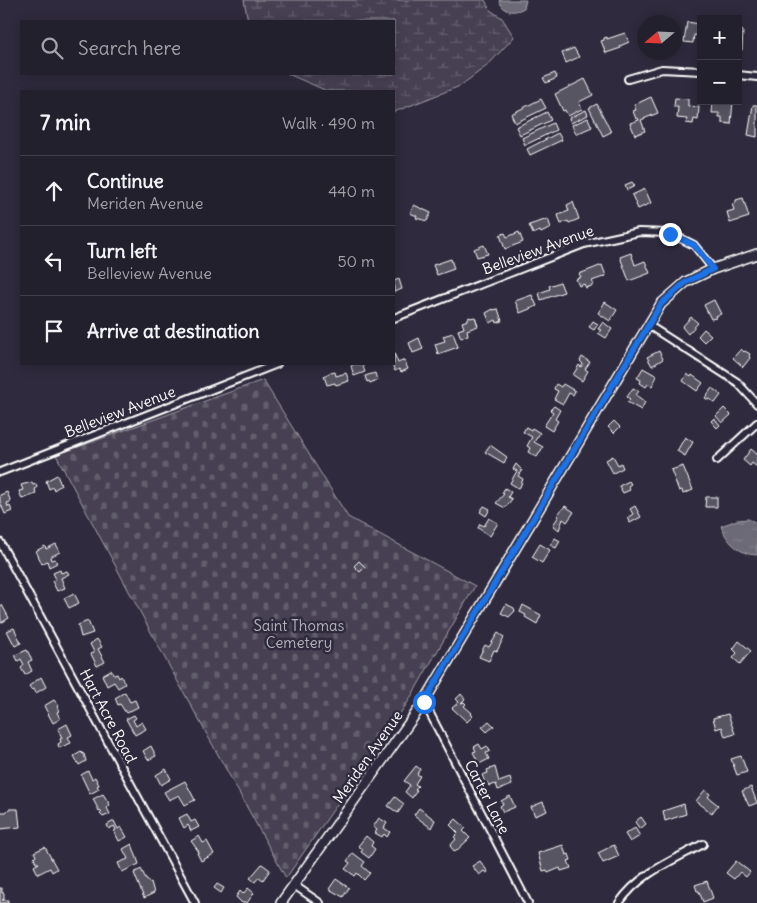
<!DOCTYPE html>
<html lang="en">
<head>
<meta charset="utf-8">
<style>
	:root { --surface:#23202e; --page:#2f2d3a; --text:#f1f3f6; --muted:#a3a3aa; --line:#403e4a }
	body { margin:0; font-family:Delius,sans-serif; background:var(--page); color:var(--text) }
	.controls { position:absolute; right:15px; top:15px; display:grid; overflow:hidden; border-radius:0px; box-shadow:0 2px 12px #0003 }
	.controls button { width:45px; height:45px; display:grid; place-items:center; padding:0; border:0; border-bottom:1px solid var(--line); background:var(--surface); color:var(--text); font:25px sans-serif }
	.compass { position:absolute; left:637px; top:15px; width:45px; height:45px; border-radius:50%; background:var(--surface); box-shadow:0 2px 12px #0003; rotate:251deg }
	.stop { position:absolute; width:15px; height:15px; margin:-11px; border:4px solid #1a73e8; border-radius:50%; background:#fff }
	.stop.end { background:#1a73e8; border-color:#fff; box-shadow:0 1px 5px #0008 }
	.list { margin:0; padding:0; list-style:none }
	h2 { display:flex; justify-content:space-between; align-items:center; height:65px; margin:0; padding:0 20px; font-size:21px }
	h2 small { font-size:16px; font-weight:400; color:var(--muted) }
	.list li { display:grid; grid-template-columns:32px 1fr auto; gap:15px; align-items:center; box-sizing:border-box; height:70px; padding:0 20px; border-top:1px solid var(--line) }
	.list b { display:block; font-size:19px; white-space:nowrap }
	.list p { margin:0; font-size:16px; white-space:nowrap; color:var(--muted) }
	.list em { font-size:16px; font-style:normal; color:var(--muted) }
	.icon { flex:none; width:28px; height:28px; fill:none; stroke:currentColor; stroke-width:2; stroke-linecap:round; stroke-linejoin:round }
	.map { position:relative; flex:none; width:757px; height:903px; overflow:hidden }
	.search { position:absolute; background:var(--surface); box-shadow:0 2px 12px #0003; left:20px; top:20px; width:375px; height:55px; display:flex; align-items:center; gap:12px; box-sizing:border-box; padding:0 18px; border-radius:0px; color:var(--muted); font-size:19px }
	.panel { position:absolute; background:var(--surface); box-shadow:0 2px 12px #0003; left:20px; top:90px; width:375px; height:275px; border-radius:0px }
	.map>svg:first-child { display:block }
	.wetland { fill:url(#wetland-marsh); stroke:#a2a0a8 }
	.cemetery { fill:url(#cemetery-stones); stroke:#a2a0a8 }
	.water { fill:url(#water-ripples); stroke:#a7a6ad }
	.building { fill:#595564; stroke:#fff }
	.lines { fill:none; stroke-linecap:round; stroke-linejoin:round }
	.street-casing { stroke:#fff; stroke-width:10 }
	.secondary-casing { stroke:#fff; stroke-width:12 }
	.street { stroke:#2f2a3d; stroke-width:6 }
	.secondary { stroke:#2f2a3d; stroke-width:9 }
	.route { stroke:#1a73e8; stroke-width:6 }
	.labels { text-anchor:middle; stroke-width:5; stroke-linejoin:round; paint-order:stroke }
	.street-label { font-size:15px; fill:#fff; stroke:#2f2a3d }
	.park-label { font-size:15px; fill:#b5b3ba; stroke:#2f2a3d }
</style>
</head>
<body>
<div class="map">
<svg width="757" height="903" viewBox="0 0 757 903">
	<defs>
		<pattern id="wetland-marsh" width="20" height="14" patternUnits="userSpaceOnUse" patternTransform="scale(1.25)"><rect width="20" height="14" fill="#464152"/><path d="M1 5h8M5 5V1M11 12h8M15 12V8" fill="none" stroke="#625e6c"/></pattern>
		<pattern id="cemetery-stones" width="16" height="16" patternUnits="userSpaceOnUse" patternTransform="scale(1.25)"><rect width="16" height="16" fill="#464152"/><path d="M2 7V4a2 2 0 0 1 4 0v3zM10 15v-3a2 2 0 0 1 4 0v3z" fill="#625e6c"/></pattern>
		<pattern id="water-ripples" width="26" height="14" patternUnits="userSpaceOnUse" patternTransform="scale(1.25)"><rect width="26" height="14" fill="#6d6a77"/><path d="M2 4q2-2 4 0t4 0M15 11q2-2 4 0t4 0" fill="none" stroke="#83808b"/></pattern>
	</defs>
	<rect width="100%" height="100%" fill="#2f2a3d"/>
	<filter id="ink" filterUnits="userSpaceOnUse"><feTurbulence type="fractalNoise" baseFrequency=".02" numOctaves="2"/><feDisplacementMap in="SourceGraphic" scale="10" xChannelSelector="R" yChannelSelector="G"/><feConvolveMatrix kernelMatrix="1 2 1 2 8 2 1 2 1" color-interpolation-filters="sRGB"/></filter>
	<g filter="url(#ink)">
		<path class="wetland" d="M244 0H485L490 10 502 18 514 37 488 65 460 86 394 112V91H327L288 74H394V21H248Z"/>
		<path class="cemetery" d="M263 380 348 517 475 586 408 702 286 878 167 662 56 455Z"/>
		<path class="water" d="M499 0H526L524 8C513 14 503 12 499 0Z
			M748 519 757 523V555C740 555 726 541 721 526L737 520Z"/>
		<path class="building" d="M700 18 706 19H701V36L694 35 693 43 684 42 687 22 700 24Z
			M738 28 743 31 742 50 738 49Z
			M625 33 629 42 620 46 621 48 606 53 601 41 604 40V38L607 37V39Z
			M574 48 579 57 566 63 562 53Z
			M555 73 557 78 546 83 543 78Z
			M585 79 593 95 579 102 582 109 568 116 565 110 563 111 555 94Z
			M651 97 658 113 641 120 645 131 635 135 630 123 639 120 638 118 636 119 633 111 636 110 634 105Z
			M675 98 688 99V106L699 107 698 120 694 119 693 124 686 123 687 119 677 118 678 107H674Z
			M541 99 546 108 515 123 511 114Z
			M713 101H733L731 124 722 123V117H719V113H712Z
			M597 104 611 132 603 136 589 108Z
			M753 105H757V137L748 135Z
			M586 110 588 115 571 123 569 118Z
			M547 112 551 120 520 135 516 127Z
			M588 118 592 127 576 134 572 125Z
			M553 123 556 130 525 145 522 138Z
			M558 133 562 140 530 155 527 149Z
			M632 182 635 186 627 190 625 185Z
			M645 189 651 203 638 209 632 195Z
			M743 198 749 217 730 223 727 212 734 210 732 204 736 203V200Z
			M573 202 579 219 569 223 568 221 561 224 558 215 569 211 567 205Z
			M414 205 431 213 427 221 416 218 417 216 410 213Z
			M548 219 551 228 541 233 540 231 533 234 529 225Z
			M519 232 523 242 505 249 500 235 505 233 507 237Z
			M484 245 488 254 477 257 474 249Z
			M631 253 635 265 645 261 650 273 629 281 620 257Z
			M451 259 454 269 437 275 433 265Z
			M602 265 606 276 592 281 594 285 586 288 584 284 579 286 576 279 581 277 579 274Z
			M399 279 402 289 394 292V281Z
			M560 282 564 292 541 300 539 293 550 289 549 286Z
			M532 295 537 306 520 313 515 301Z
			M714 300 721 314 715 316 716 318 711 319 704 305Z
			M605 302 617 310 610 321 598 313Z
			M493 309V310L498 309 502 321 497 323 496 320 490 323 486 313Z
			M470 317V318L475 317 478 326 467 330 468 335 461 338 458 330 464 328 462 322 468 320V318Z
			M691 317 698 323 688 334 682 327Z
			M593 321 598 324 594 330 589 327Z
			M603 322 612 329 606 338 598 333 601 330 598 329Z
			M704 329 711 335 704 342 698 336Z
			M453 333 458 347 438 354 435 344 445 341 443 336Z
			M419 338 423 349 413 353 409 343Z
			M741 349 744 352 745 351 750 354 749 356 750 358 743 367 733 358Z
			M659 351 663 359 652 366 647 357Z
			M394 353 398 363 404 360 408 369 401 372 399 369 395 371 392 364H394Z
			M582 357 590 362 585 369 588 371 582 381 573 375 579 365 581 367 583 364 580 361Z
			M354 364H362L365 372 354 376 351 366Z
			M643 368 657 376 652 386 648 384 646 387 640 383 641 380 637 378Z
			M331 372V373L335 372 336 376 346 373 349 381 336 385 335 383 327 385 324 376Z
			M375 373 377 380 370 383 369 381 367 382 365 376Z
			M687 374 691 377 692 375 703 383 697 391 683 381Z
			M556 384 561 387 563 384 575 391 573 395 569 393 563 404 554 399 558 391 554 389Z
			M633 388 639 391 636 395 645 402 641 410 627 402 630 399 627 397Z
			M712 388 721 395 715 403 710 399 708 400 705 398Z
			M554 406 560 410 555 419 558 421 552 431 544 426 553 412 550 410Z
			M724 408 731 415 722 423 716 416Z
			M714 418 720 425 717 428 711 421Z
			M614 421 620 427 614 433 608 427Z
			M526 427 531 430 532 428 540 433 534 442 543 447 537 457 528 452 530 448 527 446 532 437 523 432Z
			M685 437 693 442 685 456 677 451Z
			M490 445 507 457 504 463 485 452Z
			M751 449 757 454V467L752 463 750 466 743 460Z
			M613 456 618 465 621 463 623 468 613 473 606 460Z
			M516 464 522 470 518 476 523 479 520 487 518 488 510 483 517 471 513 469Z
			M683 466 693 490 683 494 682 490 679 491 671 470Z
			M57 475 61 485 54 490 53 487 49 489 46 481Z
			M629 481 631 484 628 486 630 490 623 493 619 486Z
			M32 482 33 485 36 484 37 488 35 489 36 494 22 499 19 491 23 490 21 485Z
			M505 488 511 492 508 497 512 499 505 508 496 503 504 494 502 493Z
			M7 492 11 502 7 503 8 507 10 506 12 511 5 514 0 502V495Z
			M706 497H717V507H705Z
			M484 506 490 509 486 516 480 512Z
			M565 506 574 512 567 522 563 519 559 530 553 525 559 516 557 515Z
			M635 506 641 517 630 523 627 518 633 514 630 509Z
			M489 518 498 523 490 536 478 528 480 524 484 526Z
			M555 538 560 541 556 548 550 545Z
			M56 544 60 552 50 557 51 560 55 559 57 563 49 567 47 561 42 564 36 551 45 546 46 549Z
			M540 544 550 550 542 563 532 557Z
			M359 561 365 567 360 572 354 566Z
			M60 570 61 573 67 571 69 574 61 578 65 588 57 591 52 581 56 579 53 573Z
			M74 593 79 603 69 608 64 598Z
			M506 604 514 608 515 611 509 617 501 613Z
			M2 605 9 618 1 623 0 606Z
			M523 605 541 615 537 624 525 617 526 615 520 612Z
			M88 621 93 633 81 637 78 625Z
			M14 628 21 643 15 646 7 631Z
			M498 633 504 637 497 651 494 650 489 661 479 657 485 645 489 647Z
			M97 639 102 647 98 649 105 662 97 666 91 654 94 652 90 644Z
			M739 641 751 651 740 664 733 658 737 653 733 649Z
			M27 650 32 660 28 662 32 671 25 675 21 668 24 665 21 659 18 661 15 655Z
			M111 670 114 675 117 674 119 678 121 676 125 684 118 688 114 682 107 686 102 675Z
			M41 677 46 687 36 693 34 689 32 690 29 686Z
			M125 692 130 702 135 700 138 707 126 713 120 704 118 705 115 698Z
			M461 694 465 699 461 703 464 702 466 704 464 706 472 713 471 714 473 716 467 722 452 708 459 702 456 699Z
			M54 700 59 706 57 707 59 711 57 712 60 719 53 723 44 706Z
			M728 714 735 734 725 737 722 727 716 729 713 718Z
			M134 715 136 718 133 720 136 726 142 722 146 729 135 735 126 719Z
			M489 721 494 726 487 732 482 727Z
			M67 724 72 735 68 737 71 743 59 748 58 744 61 742 60 739 62 738 58 729Z
			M479 744 482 749 487 746 490 751 486 753 489 759 479 764 473 752 476 751 474 747Z
			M151 746 156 756 148 760 143 751Z
			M81 752 83 754H84L86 761 79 765 74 756Z
			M741 756 747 772 737 775 731 759Z
			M416 766 420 769 417 774 420 776 415 784 418 786 415 789 417 790 412 798 405 792 410 785 404 781Z
			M495 767 499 782 510 778 512 785 498 790 496 784 489 786 487 782 485 783 482 775 488 773 487 770Z
			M166 769 171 779 161 785 156 775Z
			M88 771 92 779 95 777 99 785 97 786 99 789 90 794 81 775Z
			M185 781 195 800 185 805 179 795 169 800 164 792Z
			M751 787 757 803 749 806 742 791Z
			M705 790 710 794 708 797 718 805 712 813 696 801Z
			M103 794 110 805 107 808 110 814 103 817 100 814 102 812 100 810 99 811 93 799Z
			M510 796 515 807 503 812 500 806 503 804 501 801Z
			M395 797 404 804 398 813 388 806Z
			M543 802 547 811 535 816 531 807Z
			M684 804 686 814 665 821 663 811Z
			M419 808 435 820 431 828 414 815Z
			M9 809H18L20 827 0 829V812H6Z
			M187 814 191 822 195 820 199 827 191 831 188 825 184 828 179 818Z
			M641 817 646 824 640 829 635 822Z
			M379 818 387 823 384 828 390 832 387 837 384 834 382 837 375 833 377 830 373 827Z
			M456 819 466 828 463 831 470 838 455 852 450 846 456 839 454 837 458 833 450 825Z
			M114 821 118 829 121 827 127 837 119 841 114 831 116 830 114 826 109 829 107 825Z
			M635 828 640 836 630 842 625 834Z
			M199 836 203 843 207 841 214 854 201 861 197 853 199 852 191 841Z
			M366 836 373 842 371 846 375 849 369 858 361 852 363 849 358 846Z
			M132 844 139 864 122 872 118 863 128 859 123 849Z
			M563 845 566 855 569 854 571 860 568 861 571 868 561 871 560 868 548 873 547 870 543 871 538 853Z
			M614 845 619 856 603 863 598 853Z
			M45 847 57 869 52 872 50 868 38 874 34 866 39 863H36L34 858 36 856 34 852Z
			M353 853 365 862 362 866 370 873 364 880 357 873 355 876 345 869 350 863 347 861Z
			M480 861 488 872 486 873 484 871 479 875 472 866Z
			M736 861 750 872 746 877 740 872 734 879 726 873Z
			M262 864 270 870 263 880 259 877 255 882 250 878Z
			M141 869 146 879H147L149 883 151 882 154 893 144 898 134 873Z
			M336 879 349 888 343 897 329 889Z
			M707 881 713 898 703 902 699 891H697L695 885Z
			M217 884 224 888 221 893 214 888Z
			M0 888H2V893H4V899L2 900H8V903H0Z
			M248 888 254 893 247 903H242L236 897 240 891 243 894Z"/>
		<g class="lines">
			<g class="street-casing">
				<path id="street" d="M738 75 757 77
					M628 79 662 69 701 71
					M394 318 584 244 639 232 670 233 694 245 713 269
					M648 325 737 382 757 404
					M717 460 757 423
					M0 472 277 364
					M0 542 195 903
					M424 702 528 903
					M294 885 320 903
					M619 903C640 873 672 861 703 844"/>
			</g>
			<g class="secondary-casing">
				<path id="secondary" d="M281 903 424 702 661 304 686 282 713 269 757 254"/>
			</g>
			<use href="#street" class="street"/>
			<use href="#secondary" class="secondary"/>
		</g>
	</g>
	<g class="lines" filter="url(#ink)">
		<path class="route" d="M424 702 661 304 686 282 713 269 694 245 670 234"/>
	</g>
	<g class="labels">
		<g class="street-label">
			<text transform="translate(538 250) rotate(-20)" y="5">Belleview Avenue</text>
			<text transform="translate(120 412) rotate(-21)" y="5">Belleview Avenue</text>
			<text transform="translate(108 716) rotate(62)" y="5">Hart Acre Road</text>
			<text transform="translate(368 757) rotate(-55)" y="5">Meriden Avenue</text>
			<text transform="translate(487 797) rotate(63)" y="5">Carter Lane</text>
		</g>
		<g class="park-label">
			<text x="299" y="631">Saint Thomas<tspan x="299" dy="17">Cemetery</tspan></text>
		</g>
	</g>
</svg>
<div class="controls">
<button>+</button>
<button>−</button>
</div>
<svg class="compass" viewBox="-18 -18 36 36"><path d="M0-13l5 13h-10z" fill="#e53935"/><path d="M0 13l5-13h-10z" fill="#a3a3aa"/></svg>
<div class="stop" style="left:424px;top:702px"></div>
<div class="stop end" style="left:670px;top:234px"></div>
<div class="search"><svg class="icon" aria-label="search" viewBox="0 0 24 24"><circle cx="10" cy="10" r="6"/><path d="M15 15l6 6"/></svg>Search here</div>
<section class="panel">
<h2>7 min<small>Walk · 490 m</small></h2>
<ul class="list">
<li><svg class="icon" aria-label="ahead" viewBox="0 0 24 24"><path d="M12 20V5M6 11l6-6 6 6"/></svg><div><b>Continue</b><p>Meriden Avenue</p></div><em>440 m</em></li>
<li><svg class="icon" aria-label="left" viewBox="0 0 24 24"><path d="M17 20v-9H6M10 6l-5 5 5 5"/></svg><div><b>Turn left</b><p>Belleview Avenue</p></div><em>50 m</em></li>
<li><svg class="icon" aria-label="arrive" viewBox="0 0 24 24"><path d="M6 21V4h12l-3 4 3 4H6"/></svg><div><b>Arrive at destination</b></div></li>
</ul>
</section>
</div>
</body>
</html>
